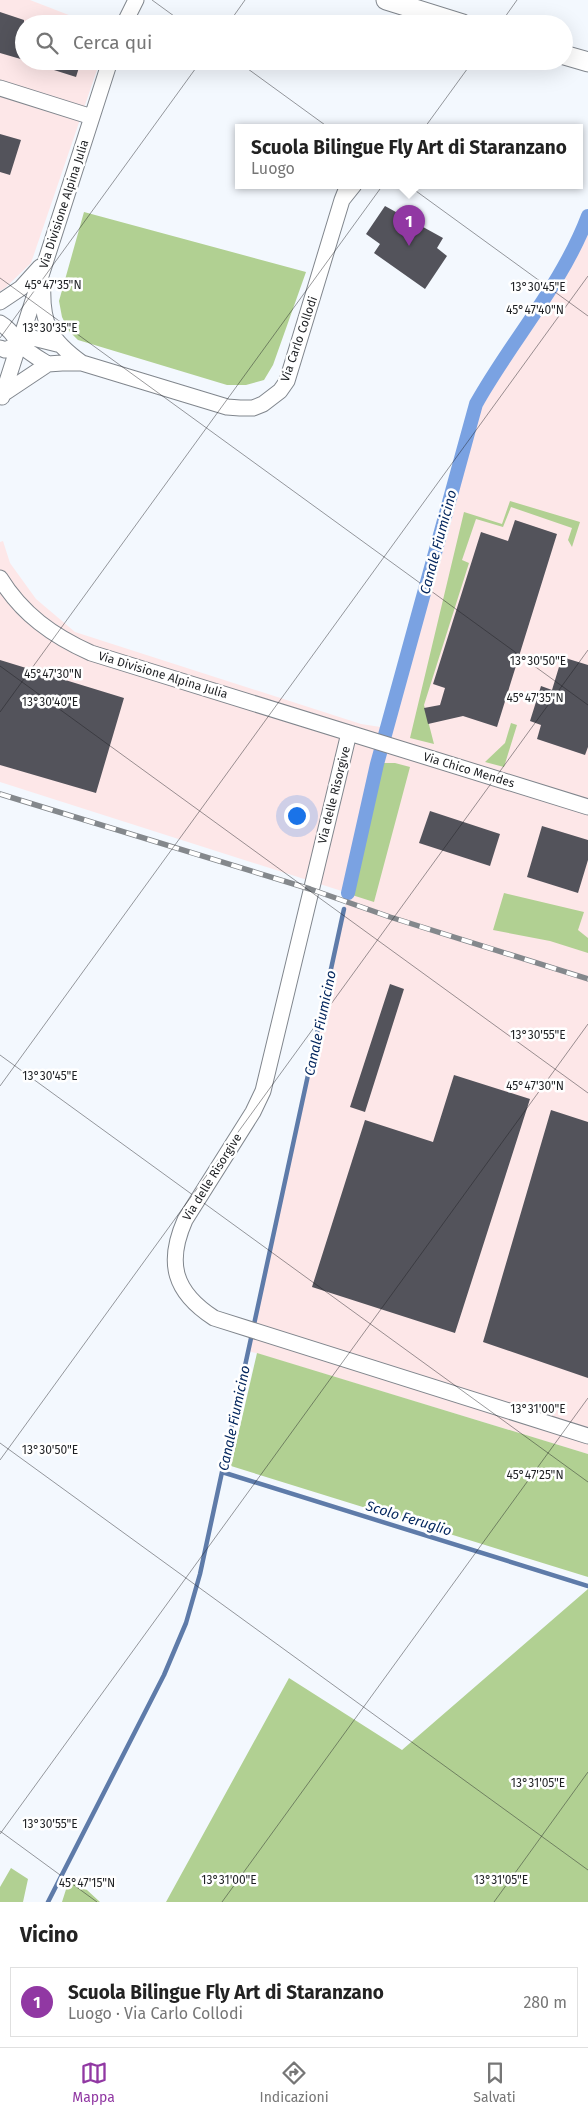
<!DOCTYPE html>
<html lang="it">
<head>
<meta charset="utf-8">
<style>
	:root { --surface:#fff; --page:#f6f6f6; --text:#222; --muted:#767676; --line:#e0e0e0; --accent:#9138a3 }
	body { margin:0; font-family:"Fira Sans",sans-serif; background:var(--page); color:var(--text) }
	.you { position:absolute; left:296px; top:815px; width:18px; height:18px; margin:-12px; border:4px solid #fff; border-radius:50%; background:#1a73e8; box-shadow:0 0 0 8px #1a73e833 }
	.badge { display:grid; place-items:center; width:32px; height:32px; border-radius:50%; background:var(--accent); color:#fff; font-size:16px; font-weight:700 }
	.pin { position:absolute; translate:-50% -41px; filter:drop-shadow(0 1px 2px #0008) }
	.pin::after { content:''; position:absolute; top:26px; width:18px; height:15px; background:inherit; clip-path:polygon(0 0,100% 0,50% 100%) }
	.popup { position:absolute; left:235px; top:124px; width:348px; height:65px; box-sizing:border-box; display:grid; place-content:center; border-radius:0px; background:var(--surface); filter:drop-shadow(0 1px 4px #0005); font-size:16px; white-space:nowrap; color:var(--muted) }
	.popup b { font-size:19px; color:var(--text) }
	.popup::after { content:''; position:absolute; left:50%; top:100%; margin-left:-10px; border:10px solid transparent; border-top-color:var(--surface) }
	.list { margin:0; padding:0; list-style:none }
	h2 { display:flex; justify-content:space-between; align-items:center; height:65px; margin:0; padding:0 20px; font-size:21px }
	h2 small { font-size:16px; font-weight:400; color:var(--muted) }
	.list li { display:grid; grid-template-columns:32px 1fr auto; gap:15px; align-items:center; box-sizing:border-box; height:70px; margin:0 10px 10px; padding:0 10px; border:1px solid var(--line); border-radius:0px }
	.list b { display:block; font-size:19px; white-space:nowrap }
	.list p { margin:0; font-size:16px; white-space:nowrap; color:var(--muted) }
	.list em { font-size:16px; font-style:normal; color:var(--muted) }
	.icon { flex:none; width:28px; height:28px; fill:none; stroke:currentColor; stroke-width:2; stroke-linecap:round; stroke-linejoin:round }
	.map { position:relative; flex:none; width:588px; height:1902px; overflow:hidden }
	.search { position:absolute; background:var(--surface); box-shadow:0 5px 20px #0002; left:15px; right:15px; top:15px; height:55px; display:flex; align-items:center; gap:12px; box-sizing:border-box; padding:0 18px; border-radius:28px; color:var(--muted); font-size:19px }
	.sheet { height:145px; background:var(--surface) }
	nav { display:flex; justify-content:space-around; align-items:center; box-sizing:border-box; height:70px; border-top:1px solid var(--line); background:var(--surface); font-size:14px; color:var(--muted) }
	nav a { display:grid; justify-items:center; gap:2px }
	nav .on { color:var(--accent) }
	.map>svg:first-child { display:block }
	.industrial { fill:#fde7e8 }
	.green { fill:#b1d092 }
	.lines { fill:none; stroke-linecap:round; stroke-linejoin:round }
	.stream { stroke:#5e7ba9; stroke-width:4.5 }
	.canal { stroke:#7aa2e2; stroke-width:14 }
	.building { fill:#53535b }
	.minor-casing { stroke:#80868d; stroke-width:17 }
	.major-casing { stroke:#80868d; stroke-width:21 }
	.minor { stroke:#fff; stroke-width:15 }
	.major { stroke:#fff; stroke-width:19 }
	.rail-casing { stroke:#84888c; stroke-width:5.5 }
	.rail { stroke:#fff; stroke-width:4; stroke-dasharray:11; stroke-linecap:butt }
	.ticks { fill:none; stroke:#1e2023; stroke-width:1; stroke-opacity:0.45 }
	.labels { text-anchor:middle; stroke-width:5; stroke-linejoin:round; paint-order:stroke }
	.street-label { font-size:12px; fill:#1e2023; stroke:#fff }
	.water-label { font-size:14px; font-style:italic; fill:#02255d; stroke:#fff }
	.ticks-label { font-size:12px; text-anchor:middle; fill:#1e2023; stroke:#fff; stroke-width:5; stroke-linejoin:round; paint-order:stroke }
</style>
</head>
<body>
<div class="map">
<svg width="588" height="1902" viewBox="0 0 588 1902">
	<rect width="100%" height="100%" fill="#f3f8fe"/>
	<path class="industrial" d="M0 0H30L92 24H24V61H100L31 263 5 288 0 291Z
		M588 216V1454L249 1351 348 893 0 782V542L3 541 10 563 36 599 75 632 361 724 387 728 476 404 491 377 539 307 569 256Z"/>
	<path class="green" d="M84 212 306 272 273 365 264 380 246 385H227L78 340 69 331 62 317 59 301Z
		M510 501 580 522 572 547 568 540 572 528 511 507 503 527 476 519 462 560 469 563 424 705 434 744 410 738 464 512 502 524Z
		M511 723 517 725 504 767 485 762 505 743Z
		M383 763H395L410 767 374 902 352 895Z
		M504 893 584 912 578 930 588 938V953L550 941 493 930Z
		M257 1353 588 1454V1577L231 1466Z
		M588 1589V1902H166L289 1678 402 1750Z
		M11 1868 28 1879 23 1902H0V1887Z
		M69 1880 87 1890 100 1902H62Z"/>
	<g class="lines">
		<path class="stream" d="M222 1472 588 1586
			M48 1902 164 1675 186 1623 200 1574 222 1472 344 909"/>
		<path class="canal" d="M348 893 377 764 476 404C511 341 562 285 588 216"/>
	</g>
	<path class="building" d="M0 12 24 20V60L0 53Z
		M36 61H81L76 77 35 64Z
		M0 134 21 140 10 175 0 172Z
		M385 206 443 238 437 248 447 256 425 289 374 253 380 244 366 234Z
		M515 520 557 534 497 727 463 716 428 724 424 708 440 705 445 688 433 684 481 532 508 541Z
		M562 657 588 665V747L585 755 537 739 541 725 530 721 541 686 552 690Z
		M0 660 124 698 96 793 0 765Z
		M430 811 500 834 490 866 419 843Z
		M542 826 588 840V860L578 893 527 877Z
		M390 984 404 989 365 1112 350 1107Z
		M454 1075 530 1099 455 1333 312 1287 365 1120 433 1142Z
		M551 1110 588 1122V1378L483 1342Z"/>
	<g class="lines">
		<g class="minor-casing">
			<path id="minor" d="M124 24 136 0
				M0 88 92 117
				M348 185 342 200 354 185
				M43 284C41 324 50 340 82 363
				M0 302 21 288 40 267
				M0 323C10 329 12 334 19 343 27 352 38 358 48 364
				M0 348 5 350 33 338 57 344
				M0 388 3 394 48 364 62 363H82L227 407 240 408H253L263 404 280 391 287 381 342 200
				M2 397 110 61
				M0 578C22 614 53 636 91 653L588 807
				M349 733 263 1091 253 1112 185 1220C166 1263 174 1292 214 1318L588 1436"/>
		</g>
		<g class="major-casing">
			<path id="major" d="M386 0 463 24
				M564 55 588 62"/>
		</g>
		<use href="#minor" class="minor"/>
		<use href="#major" class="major"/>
		<g class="rail-casing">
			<path id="rail" d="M0 794 310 889 390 917 588 979"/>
		</g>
		<use href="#rail" class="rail"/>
	</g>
	<path class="ticks" d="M152 0 185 24M228 24 245 0M500 24 517 0M237 61 588 316M0 278 588 705M0 338 201 61M0 666 588 1093M0 712 473 61M0 1055 588 1482M0 1086 588 276M0 1443 588 1870M0 1460 588 650M0 1831 97 1902M0 1834 588 1024M222 1902 588 1398M494 1902 588 1772"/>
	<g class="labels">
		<g class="street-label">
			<text transform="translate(64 204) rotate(-72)" y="4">Via Divisione Alpina Julia</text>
			<text transform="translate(299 339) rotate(-71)" y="4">Via Carlo Collodi</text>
			<text transform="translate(163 675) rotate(17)" y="4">Via Divisione Alpina Julia</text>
			<text transform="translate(469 770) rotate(17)" y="4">Via Chico Mendes</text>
			<text transform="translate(334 795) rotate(-76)" y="4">Via delle Risorgive</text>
			<text transform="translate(212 1177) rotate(-58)" y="4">Via delle Risorgive</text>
		</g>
		<g class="water-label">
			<text transform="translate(438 542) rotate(-75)" y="5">Canale Fiumicino</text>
			<text transform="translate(320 1023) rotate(-78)" y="5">Canale Fiumicino</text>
			<text transform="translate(234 1418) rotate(-78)" y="5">Canale Fiumicino</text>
			<text transform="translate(409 1518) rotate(17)" y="5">Scolo Feruglio</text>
		</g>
	</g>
	<g class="ticks-label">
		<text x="53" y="289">45°47'35"N</text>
		<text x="538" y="291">13°30'45"E</text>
		<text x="535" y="314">45°47'40"N</text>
		<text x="50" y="332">13°30'35"E</text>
		<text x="538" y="665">13°30'50"E</text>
		<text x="53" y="678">45°47'30"N</text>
		<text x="535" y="702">45°47'35"N</text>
		<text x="50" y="706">13°30'40"E</text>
		<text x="538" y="1039">13°30'55"E</text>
		<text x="50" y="1080">13°30'45"E</text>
		<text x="535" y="1090">45°47'30"N</text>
		<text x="538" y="1413">13°31'00"E</text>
		<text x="50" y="1454">13°30'50"E</text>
		<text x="535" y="1479">45°47'25"N</text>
		<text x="538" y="1787">13°31'05"E</text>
		<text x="50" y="1828">13°30'55"E</text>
		<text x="229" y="1884">13°31'00"E</text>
		<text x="501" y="1884">13°31'05"E</text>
		<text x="87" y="1887">45°47'15"N</text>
	</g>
</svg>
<div class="you"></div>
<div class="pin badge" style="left:409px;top:246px">1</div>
<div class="popup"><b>Scuola Bilingue Fly Art di Staranzano</b>Luogo</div>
<div class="search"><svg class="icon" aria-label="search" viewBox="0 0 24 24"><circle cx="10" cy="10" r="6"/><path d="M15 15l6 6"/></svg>Cerca qui</div>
</div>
<section class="sheet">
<h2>Vicino<small></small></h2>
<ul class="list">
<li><span class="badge">1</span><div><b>Scuola Bilingue Fly Art di Staranzano</b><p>Luogo · Via Carlo Collodi</p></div><em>280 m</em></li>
</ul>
</section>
<nav>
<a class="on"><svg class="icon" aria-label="map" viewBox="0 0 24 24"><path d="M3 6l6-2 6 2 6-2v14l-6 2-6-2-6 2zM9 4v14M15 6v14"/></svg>Mappa</a>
<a><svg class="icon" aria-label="directions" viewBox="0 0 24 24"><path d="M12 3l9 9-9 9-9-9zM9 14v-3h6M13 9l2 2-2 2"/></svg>Indicazioni</a>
<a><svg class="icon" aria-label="saved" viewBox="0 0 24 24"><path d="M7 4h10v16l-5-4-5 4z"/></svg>Salvati</a>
</nav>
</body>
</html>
